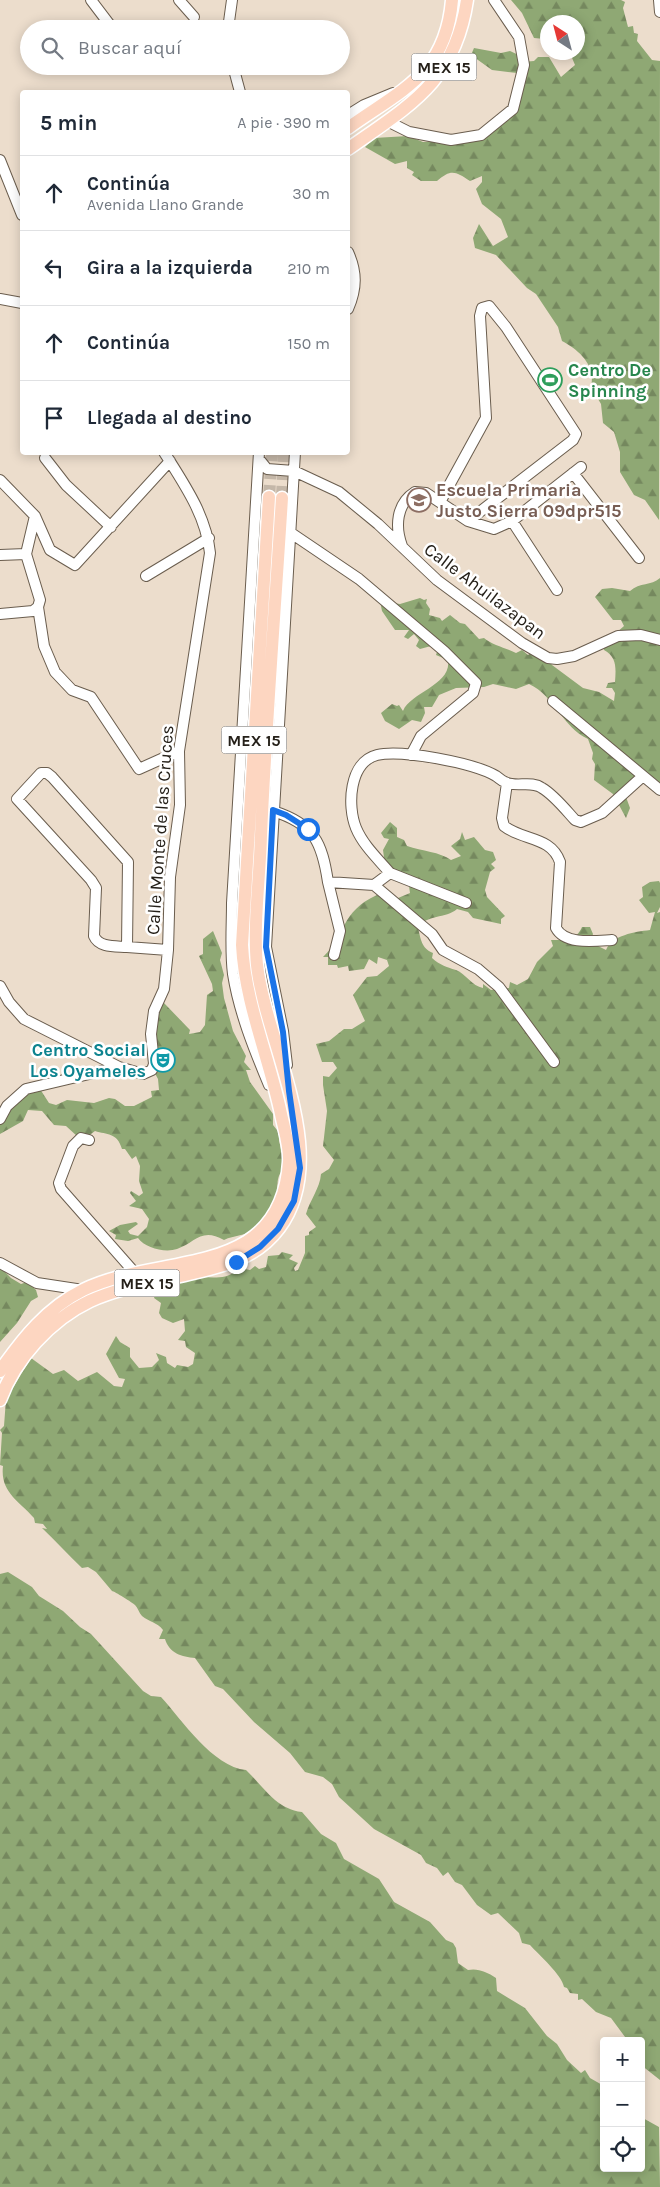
<!DOCTYPE html>
<html lang="es">
<head>
<meta charset="utf-8">
<style>
	:root { --surface:#fff; --page:#f2f2f3; --text:#1f2937; --muted:#747a83; --line:#e0e1e3 }
	body { margin:0; font-family:Karla,sans-serif; background:var(--page); color:var(--text) }
	.controls { position:absolute; right:15px; bottom:15px; display:grid; overflow:hidden; border-radius:5px; box-shadow:0 2px 12px #0003 }
	.controls button { width:45px; height:45px; display:grid; place-items:center; padding:0; border:0; border-bottom:1px solid var(--line); background:var(--surface); color:var(--text); font:25px sans-serif }
	.compass { position:absolute; left:540px; top:15px; width:45px; height:45px; border-radius:50%; background:var(--surface); box-shadow:0 2px 12px #0003; rotate:324deg }
	.stop { position:absolute; width:15px; height:15px; margin:-11px; border:4px solid #1a73e8; border-radius:50%; background:#fff }
	.stop.end { background:#1a73e8; border-color:#fff; box-shadow:0 1px 5px #0008 }
	.list { margin:0; padding:0; list-style:none }
	h2 { display:flex; justify-content:space-between; align-items:center; height:65px; margin:0; padding:0 20px; font-size:21px }
	h2 small { font-size:16px; font-weight:400; color:var(--muted) }
	.list li { display:grid; grid-template-columns:32px 1fr auto; gap:15px; align-items:center; box-sizing:border-box; height:75px; padding:0 20px; border-top:1px solid var(--line) }
	.list b { display:block; font-size:19px; white-space:nowrap }
	.list p { margin:0; font-size:16px; white-space:nowrap; color:var(--muted) }
	.list em { font-size:16px; font-style:normal; color:var(--muted) }
	.icon { flex:none; width:28px; height:28px; fill:none; stroke:currentColor; stroke-width:2; stroke-linecap:round; stroke-linejoin:round }
	.map { position:relative; flex:none; width:660px; height:2187px; overflow:hidden }
	.search { position:absolute; background:var(--surface); box-shadow:0 2px 12px #0003; left:20px; top:20px; width:330px; height:55px; display:flex; align-items:center; gap:12px; box-sizing:border-box; padding:0 18px; border-radius:28px; color:var(--muted); font-size:19px }
	.panel { position:absolute; background:var(--surface); box-shadow:0 2px 12px #0003; left:20px; top:90px; width:330px; height:365px; border-radius:5px }
	.map>svg:first-child { display:block }
	.forest { fill:url(#forest-firs) }
	.lines { fill:none; stroke-linecap:round; stroke-linejoin:round }
	.major-tunnel { stroke:#c4b7a8; stroke-width:12; stroke-dasharray:12 6; stroke-linecap:butt }
	.minor-casing { stroke:#6a5d4e; stroke-width:12 }
	.major-casing { stroke:#fff; stroke-width:15 }
	.minor { stroke:#fff; stroke-width:10 }
	.major { stroke:#fdd6c1; stroke-width:12 }
	.route { stroke:#1a73e8; stroke-width:6 }
	.labels { text-anchor:middle; stroke-width:5; stroke-linejoin:round; paint-order:stroke }
	.shield { fill:#fff; stroke:#66635e; stroke-width:1 }
	.shield-label { font-size:16px; font-weight:bold; fill:#252019 }
	.leisure-label { font-size:18px; font-weight:bold; fill:#27864d; stroke:#fff; text-anchor:start }
	.education-label { font-size:18px; font-weight:bold; fill:#785e54; stroke:#fff; text-anchor:start }
	.street-label { font-size:18px; fill:#252019; stroke:#fff }
	.culture-label { font-size:18px; font-weight:bold; fill:#0d838f; stroke:#fff; text-anchor:end }
</style>
</head>
<body>
<div class="map">
<svg width="660" height="2187" viewBox="0 0 660 2187">
	<defs>
		<pattern id="forest-firs" width="22" height="20" patternUnits="userSpaceOnUse" patternTransform="scale(1.25)"><rect width="22" height="20" fill="#8fa874"/><path d="M5 1l3.5 6h-7zM16 11l3.5 6h-7z" fill="#75885e"/></pattern>
	</defs>
	<rect width="100%" height="100%" fill="#ecddcc"/>
	<path class="forest" d="M511 0H621L625 2 623 8 628 27 633 26 634 33 638 34 637 41 652 60 660 61 659 520 645 500 634 495 620 472V452L614 432 603 423 601 404 591 387C596 365 579 350 562 341L558 327 536 294 527 288 496 255 475 248 473 238 479 224 493 246 508 237 501 219 482 204 476 189 482 182V176L470 181C455 171 451 169 437 181H421L412 175 414 172 407 168V161L395 164 365 147 374 138 408 136 423 142 445 141 498 125 517 113 525 80 517 73 492 70 471 55 474 48 501 53 510 51 525 58 522 62 534 61 538 57H549L561 77 575 65 570 53 578 52V22H548L547 42 545 39 534 38 522 13Z
		M660 578V785L647 775 626 797 630 808 626 818 613 794 594 780 595 764 592 759 593 753 588 739C562 727 555 696 529 684L516 689 493 684 484 687 456 688 439 695 432 707H424L425 713 421 722 412 720 399 729 385 721 381 713 392 704 397 706 399 705 403 711C411 692 452 685 448 660L436 655 437 652 431 646 420 649 416 646 419 640 414 634 408 639 404 637 409 630H395L382 611 380 601 400 604 420 598 424 600 427 599 426 603 430 609 429 615 440 618 442 621 450 615 460 623 465 624 479 639 484 638C492 645 506 648 516 653L522 650 528 655 539 647 545 650 544 654 552 665 583 688 599 692 614 701 615 693 612 688H606L608 683 615 682C616 668 617 657 604 650L602 638 616 633 624 626 621 620H613L595 597 602 589 612 588 630 591C640 582 651 586 660 578Z
		M390 822 397 828V837L404 840 407 846C422 851 440 852 451 860L461 856 451 846 460 839 462 832 465 840 474 837 485 850 493 852 496 860 491 864 495 868 490 872 485 890 487 897 505 916 501 919V924L473 918 468 912 457 909C446 919 426 914 418 928 421 939 421 948 433 953L432 958C440 965 446 967 456 970 466 974 472 986 483 988V984L491 990 509 988 510 982 517 985 528 979 537 962 553 946 551 940C565 940 576 941 582 927H590L593 934 590 942 606 950C613 935 634 932 650 930L655 912 649 913 639 900 643 897 642 887 650 882 659 881 660 883V907L657 913 660 912V2080L641 2065V2041H628L611 2018 596 2012 582 1999 578 2000V1994L570 1993 567 1988 564 1987C562 1975 539 1955 530 1945L522 1943 519 1933 498 1913 491 1915 477 1905 462 1885 455 1882 448 1872 443 1876 437 1868 426 1863 421 1855 374 1829 339 1797 332 1784 323 1777 305 1772 290 1753 254 1722 223 1689 215 1686 195 1658C182 1657 169 1653 165 1639H159L163 1630C157 1622 149 1622 142 1616 139 1613 138 1608 135 1605 133 1603 114 1591 112 1591L96 1572 88 1567 82 1568C68 1555 56 1541 42 1528L47 1529 43 1524 35 1523 34 1518C18 1500 0 1492 3 1466L0 1465 2 1433 0 1430 4 1426 6 1399 31 1358 53 1374 64 1370 78 1381 97 1372 114 1386 122 1387 125 1379 119 1378 106 1354 116 1336 120 1342 130 1348V1357L139 1368 152 1367 159 1360 156 1353 166 1357 167 1363 175 1368 177 1365 188 1367 193 1364 195 1353 186 1347 185 1341 178 1340 185 1331 184 1319 173 1323 162 1318 159 1313 161 1303 154 1298 156 1292 160 1293C184 1265 219 1286 234 1272L240 1273 245 1269 250 1270 255 1266 259 1269 266 1267 268 1256 279 1255 282 1252 293 1255 289 1259 298 1263 294 1268 295 1271 298 1270 305 1253V1236L309 1235V1232L316 1227 306 1214C310 1200 320 1188 321 1174L329 1169 334 1160 323 1146 327 1111 323 1085V1076L329 1077 337 1068 333 1062H322L316 1044 329 1041 344 1029H352L365 1021 353 995 367 977 377 976 389 966 387 960 378 957 377 964 369 959 364 969 349 971 348 966 338 968 337 965H328V957H323C347 934 340 912 377 895L391 901 410 893 408 879 385 865 383 850 389 839 384 838 381 833Z
		M213 931 222 953 220 960 224 975 222 983 224 998 233 1031 246 1056 244 1062 251 1070H246L250 1082 273 1114V1125L281 1135 279 1140 285 1168C274 1176 279 1190 276 1201 274 1208 263 1223 258 1228 247 1236 235 1235 224 1240 201 1227 195 1243 177 1249 165 1253 145 1248 138 1238L128 1241 115 1239 116 1235 109 1231 120 1225 136 1222 138 1224 128 1231 130 1234 138 1236 147 1227 149 1219 142 1209 129 1206 136 1201 130 1193 131 1191 139 1196 143 1193 139 1181 140 1166 136 1156 132 1159 125 1149H122C117 1132 107 1135 95 1131L87 1137H78L66 1126 54 1125 42 1111 28 1110 23 1121 0 1134V1110L27 1091 40 1089 49 1103 56 1105 67 1100 94 1103 109 1098 115 1099 125 1106H134L152 1097 151 1091 159 1090 158 1079 151 1066 159 1004 164 1003 190 1030 189 1034 200 1032 205 1025 207 995 213 991 212 984 199 956 203 954V939Z
		M0 1267 11 1278 21 1284 27 1282 36 1290 38 1297 31 1301 17 1323 0 1342Z
		M8 1572 32 1587 39 1596 63 1611 80 1627 91 1634 143 1691 151 1696 161 1697C182 1720 213 1767 246 1770 264 1787 276 1809 302 1812L321 1834 336 1843 344 1859 379 1879 394 1902 430 1922 446 1940 453 1943 456 1948 458 1963 468 1970C478 1968 487 1972 496 1978L497 1991 525 2008 547 2036 557 2044 567 2060 581 2073 585 2070 590 2078 604 2086V2168H641V2117L659 2127 660 2187H0V1574Z"/>
	<g class="lines">
		<path class="major-tunnel" d="M269 497 272 452
			M282 498 284 452"/>
		<g class="minor-casing">
			<path id="minor" d="M91 0 113 29
				M179 0 194 17
				M659 0 660 12
				M228 29 232 0
				M233 66 240 92
				M348 115 364 105 393 93
				M387 121 409 132 451 140 481 135 513 109 524 65 519 37 494 0
				M0 160 22 215
				M348 252C357 272 357 288 348 309
				M0 299 22 303
				M259 452 232 903C232 926 230 951 233 974 239 1012 254 1049 269 1085
				M45 458 66 485 111 527
				M259 459 267 469 294 471 339 492 378 524 437 580 522 643 548 658 557 659 574 656 618 636 641 635 660 640
				M573 473 639 558
				M0 480 35 516 50 550 75 565 170 461
				M440 502 486 418 480 316 482 308 489 306 506 327 576 434 573 440 468 521
				M35 516 26 554 40 600 38 607
				M512 521 557 590
				M291 533 359 579 444 651 476 683 473 693 421 736 411 755
				M402 546C395 527 396 504 415 492L426 493 468 521 494 529 512 521 581 467
				M0 555 26 554
				M146 576 209 538
				M0 614 33 611 38 607 44 646 55 672 72 690 91 697 139 769 179 751
				M553 701 660 790
				M507 783 502 818 504 826C523 841 551 836 560 862L556 928C565 945 594 941 612 940
				M273 811C314 824 322 842 328 882L374 885 390 873C378 859 363 845 356 828 347 806 349 762 377 755 401 749 474 763 496 776 499 778 502 781 505 782 516 788 531 780 542 788 554 795 565 809 575 820L581 822 602 813 643 776
				M390 873 466 903
				M328 882 340 931 334 955
				M374 885 432 934 443 950 478 969 499 987 554 1062
				M127 947C116 946 99 948 94 936L96 888 91 880 17 799 41 773H47L52 777 128 862 127 947 168 950
				M0 986 9 1002 24 1019 119 1067 143 1074 152 1070 154 1064 151 1034 154 1011 164 989 168 950 170 877 180 805 179 751 210 553C206 515 184 484 164 452
				M287 1065 283 1031 266 947 295 452
				M0 1119 7 1106 26 1089 119 1067
				M89 1140 81 1138 73 1146 59 1183 61 1189 135 1273
				M0 1263 37 1283 83 1290"/>
		</g>
		<g class="major-casing">
			<path id="major" d="M348 128C401 90 446 74 452 0
				M348 149C410 105 455 82 467 0
				M0 1371C23 1338 47 1308 83 1290 160 1252 281 1282 289 1162 290 1146 284 1129 281 1114 269 1057 245 1003 242 945L269 497
				M0 1400C15 1359 50 1320 90 1301 121 1287 156 1282 189 1274 224 1266 257 1258 279 1228 333 1155 266 1045 257 965 253 925 260 876 261 835 266 723 275 610 282 498"/>
		</g>
		<use href="#minor" class="minor"/>
		<use href="#major" class="major"/>
	</g>
	<g class="lines">
		<path class="route" d="M236 1262 260 1247 278 1229 294 1201 300 1168 289 1091 283 1032 266 947 273 810 286 815 308 829"/>
	</g>
	<defs>
		<g id="stadium-ring" transform="scale(1.25)"><circle r="9.5" fill="#fff" stroke="#2e9e5b" stroke-width="1.5"/><path d="M0-5a6.5 5 0 1 0 0 10a6.5 5 0 1 0 0-10ZM-3.5-1.8h7v3.6h-7Z" fill="#2e9e5b"/></g>
		<g id="school-ring" transform="scale(1.25)"><circle r="9.5" fill="#fff" stroke="#8d6e63" stroke-width="1.5"/><path d="M0-5L7-2L0 1L-7-2ZM-4 1L0 2.5L4 1V4Q0 6-4 4Z" fill="#8d6e63"/></g>
		<g id="theatre-ring" transform="scale(1.25)"><circle r="9.5" fill="#fff" stroke="#0f9aa8" stroke-width="1.5"/><path d="M-5-5.5Q0-4 5-5.5V0Q5 5 0 6Q-5 5-5 0ZM-3.3-2.5H-1v1.5H-3.3ZM1-2.5H3.3v1.5H1ZM-2.8 1Q0 5.5 2.8 1Z" fill="#0f9aa8"/></g>
	</defs>
	<g fill-rule="evenodd">
		<use href="#stadium-ring" x="550" y="380"/>
		<use href="#school-ring" x="419" y="500"/>
		<use href="#theatre-ring" x="163" y="1060"/>
	</g>
	<g class="labels">
		<g class="shield">
			<rect x="411.5" y="53.5" width="65" height="27" rx="4"/>
			<rect x="221.5" y="726.5" width="65" height="27" rx="4"/>
			<rect x="114.5" y="1269.5" width="65" height="27" rx="4"/>
		</g>
		<g class="shield-label">
			<text x="444" y="73">MEX 15</text>
			<text x="254" y="746">MEX 15</text>
			<text x="147" y="1289">MEX 15</text>
		</g>
		<g class="leisure-label">
			<text x="568" y="376">Centro De<tspan x="568" dy="21">Spinning</tspan></text>
		</g>
		<g class="education-label">
			<text x="436" y="496">Escuela Primaria<tspan x="436" dy="21">Justo Sierra 09dpr515</tspan></text>
		</g>
		<g class="street-label">
			<text transform="translate(485 591) rotate(37)" y="6">Calle Ahuilazapan</text>
			<text transform="translate(160 830) rotate(-86)" y="6">Calle Monte de las Cruces</text>
		</g>
		<g class="culture-label">
			<text x="146" y="1056">Centro Social<tspan x="146" dy="21">Los Oyameles</tspan></text>
		</g>
	</g>
</svg>
<div class="controls">
<button>+</button>
<button>−</button>
<button><svg class="icon" aria-label="locate" viewBox="0 0 24 24"><circle cx="12" cy="12" r="6"/><path d="M12 2v4M12 18v4M2 12h4M18 12h4"/></svg></button>
</div>
<svg class="compass" viewBox="-18 -18 36 36"><path d="M0-13l5 13h-10z" fill="#e53935"/><path d="M0 13l5-13h-10z" fill="#747a83"/></svg>
<div class="stop" style="left:308px;top:829px"></div>
<div class="stop end" style="left:236px;top:1262px"></div>
<div class="search"><svg class="icon" aria-label="search" viewBox="0 0 24 24"><circle cx="10" cy="10" r="6"/><path d="M15 15l6 6"/></svg>Buscar aquí</div>
<section class="panel">
<h2>5 min<small>A pie · 390 m</small></h2>
<ul class="list">
<li><svg class="icon" aria-label="ahead" viewBox="0 0 24 24"><path d="M12 20V5M6 11l6-6 6 6"/></svg><div><b>Continúa</b><p>Avenida Llano Grande</p></div><em>30 m</em></li>
<li><svg class="icon" aria-label="left" viewBox="0 0 24 24"><path d="M17 20v-9H6M10 6l-5 5 5 5"/></svg><div><b>Gira a la izquierda</b></div><em>210 m</em></li>
<li><svg class="icon" aria-label="ahead" viewBox="0 0 24 24"><path d="M12 20V5M6 11l6-6 6 6"/></svg><div><b>Continúa</b></div><em>150 m</em></li>
<li><svg class="icon" aria-label="arrive" viewBox="0 0 24 24"><path d="M6 21V4h12l-3 4 3 4H6"/></svg><div><b>Llegada al destino</b></div></li>
</ul>
</section>
</div>
</body>
</html>
